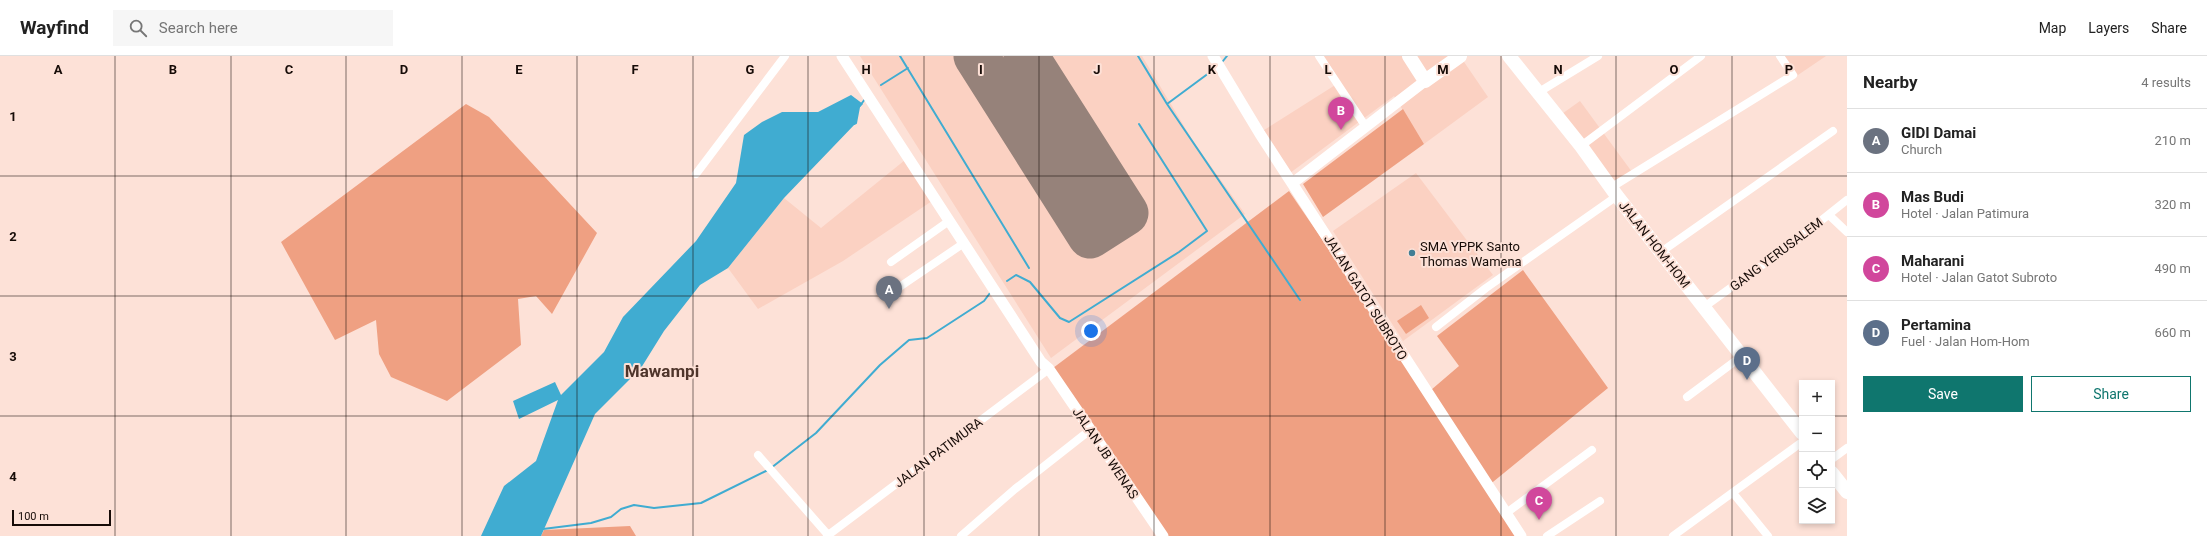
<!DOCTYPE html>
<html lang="en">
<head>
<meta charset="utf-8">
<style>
	:root { --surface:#fff; --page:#f6f6f6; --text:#222; --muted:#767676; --line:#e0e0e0; --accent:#0f766e }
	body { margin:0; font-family:Roboto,sans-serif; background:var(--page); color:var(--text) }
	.controls { position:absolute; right:12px; bottom:12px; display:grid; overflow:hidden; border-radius:0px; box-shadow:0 2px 6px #0003 }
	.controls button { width:36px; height:36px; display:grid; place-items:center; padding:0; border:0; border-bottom:1px solid var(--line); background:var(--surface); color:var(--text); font:20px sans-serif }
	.scale { position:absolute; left:12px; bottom:10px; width:99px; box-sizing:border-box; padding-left:4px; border:2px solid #160b07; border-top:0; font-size:11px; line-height:14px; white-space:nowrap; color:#160b07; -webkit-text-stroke:3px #fde1d7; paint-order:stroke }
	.you { position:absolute; left:1091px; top:275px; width:14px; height:14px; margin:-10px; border:3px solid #fff; border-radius:50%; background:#1a73e8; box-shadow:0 0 0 6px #1a73e833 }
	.badge { display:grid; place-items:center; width:26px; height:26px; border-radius:50%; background:var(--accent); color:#fff; font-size:13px; font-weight:700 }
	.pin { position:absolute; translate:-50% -33px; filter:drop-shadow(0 1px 2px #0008) }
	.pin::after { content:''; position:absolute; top:21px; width:14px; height:12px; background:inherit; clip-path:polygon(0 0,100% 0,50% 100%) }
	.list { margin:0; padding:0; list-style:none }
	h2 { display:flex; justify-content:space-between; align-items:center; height:52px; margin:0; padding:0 16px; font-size:17px }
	h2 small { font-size:13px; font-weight:400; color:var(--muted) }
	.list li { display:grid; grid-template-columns:26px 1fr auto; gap:12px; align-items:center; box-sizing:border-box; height:64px; padding:0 16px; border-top:1px solid var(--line) }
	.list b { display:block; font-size:15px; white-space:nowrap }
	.list p { margin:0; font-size:13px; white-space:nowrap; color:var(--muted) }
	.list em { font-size:13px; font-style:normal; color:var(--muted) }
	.actions { display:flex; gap:8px; padding:12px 16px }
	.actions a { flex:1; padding:9px 0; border:1px solid var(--accent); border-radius:0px; text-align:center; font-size:14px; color:var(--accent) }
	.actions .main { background:var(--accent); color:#fff }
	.icon { flex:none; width:22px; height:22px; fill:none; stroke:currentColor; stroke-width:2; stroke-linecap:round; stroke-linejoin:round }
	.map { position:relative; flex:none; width:1847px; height:480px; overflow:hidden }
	header { display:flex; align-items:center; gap:24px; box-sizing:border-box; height:56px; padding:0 20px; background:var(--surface); border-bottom:1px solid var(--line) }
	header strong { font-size:19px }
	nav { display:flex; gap:22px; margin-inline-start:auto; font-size:14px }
	.search { width:280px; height:36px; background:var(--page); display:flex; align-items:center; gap:10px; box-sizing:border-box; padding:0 14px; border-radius:0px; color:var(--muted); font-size:15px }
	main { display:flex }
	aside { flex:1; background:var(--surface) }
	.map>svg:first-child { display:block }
	.built { fill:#fbd1c2 }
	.green { fill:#efa082 }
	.water { fill:#40acd1 }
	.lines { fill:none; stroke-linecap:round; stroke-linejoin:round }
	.stream { stroke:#40acd1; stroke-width:2 }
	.runway { stroke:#96827a; stroke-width:45 }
	.street { stroke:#fff; stroke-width:8 }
	.secondary { stroke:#fff; stroke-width:11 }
	.highway { stroke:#fff; stroke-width:14 }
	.grid { fill:none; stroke:#160b07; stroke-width:1; stroke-opacity:0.55 }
	.poi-dot { fill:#417e94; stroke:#fde1d7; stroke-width:1.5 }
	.labels { text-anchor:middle; stroke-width:4; stroke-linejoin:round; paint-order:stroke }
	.street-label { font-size:13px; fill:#160b07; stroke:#fde1d7 }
	.poi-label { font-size:13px; fill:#160b07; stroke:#fde1d7; text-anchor:start }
	.district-label { font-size:17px; font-weight:bold; fill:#4f352b; stroke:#fde1d7 }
	.grid-label { font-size:13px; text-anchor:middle; font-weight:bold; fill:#160b07; stroke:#fde1d7; stroke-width:4; stroke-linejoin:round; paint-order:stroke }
</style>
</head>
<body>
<header>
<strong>Wayfind</strong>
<div class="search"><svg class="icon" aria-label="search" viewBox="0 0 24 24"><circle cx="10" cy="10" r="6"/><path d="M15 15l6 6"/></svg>Search here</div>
<nav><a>Map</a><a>Layers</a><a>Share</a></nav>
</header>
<main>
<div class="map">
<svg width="1847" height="480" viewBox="0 0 1847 480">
	<rect width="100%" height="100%" fill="#fde1d7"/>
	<path class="built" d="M860 0H1142L1193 85 1245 158 1051 302Z
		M1324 0H1460L1488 41 1424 88 1394 40 1290 117 1261 76 1340 26Z
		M1784 0H1826L1798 19Z
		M1580 45 1632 116 1614 127 1559 60Z
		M905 104 932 145 843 205 758 253 728 212 784 142 821 172Z
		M1416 117 1493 219 1403 285 1333 175Z"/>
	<path class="green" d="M466 48 489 61 597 177 552 258 536 240 518 243 521 289 447 345 391 321 379 298 376 264 335 284 281 186Z
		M1403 53 1424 88 1323 161 1303 128Z
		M1289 135 1367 249 1431 334 1459 310 1437 280 1523 214 1608 332 1488 430 1521 480H1167L1053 312Z
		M1421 249 1429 262 1406 278 1397 265Z
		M630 470 636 480H541L544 474Z"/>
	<path class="water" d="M851 39 863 48 859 52 856 67 784 142 728 212 700 229 664 275 641 312 595 358 541 480H481L504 430 536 405 558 344 519 363 513 345 555 326 561 339 604 296 623 261 696 185 736 127 744 79 762 66 782 56H818Z"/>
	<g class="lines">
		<path class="stream" d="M900 0 1029 212
			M1138 0 1167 48 1300 244
			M1223 5 1227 0
			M881 29 908 12
			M1167 48 1213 14
			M854 68 856 67 859 51 865 43
			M1007 225 1016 219 1030 226 1060 262 1069 266 1179 196 1207 175 1139 68
			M771 412 816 377 880 309 909 284 927 282 984 245 990 237
			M543 473 591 467 611 461 621 453 634 449 654 452 701 447 768 414"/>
		<path class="runway" d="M976 0 1090 180 1126 157 1026 0"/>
		<path class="street" d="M1319 0 1366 71
			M1539 36 1598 0
			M1581 90 1701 0
			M696 118 785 0
			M1612 131 1793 19 1780 0
			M1829 159 1847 176
			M1661 196 1833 75
			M891 206 949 165
			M898 232 964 187
			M1704 251 1793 187 1847 144
			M1436 271 1486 232 1617 140
			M1687 341 1742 300
			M758 399 828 479
			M1832 403 1847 392
			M1733 437 1768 480
			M1505 458 1592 394
			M827 480 1049 313
			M961 480 1015 433 1085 378
			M1547 480 1600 445
			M1673 480 1802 386"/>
		<path class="secondary" d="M842 0 1041 306 1049 313 1163 480
			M1213 0 1260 78 1521 480
			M1294 126 1425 25"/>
		<path class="highway" d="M1409 0 1425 25 1460 0
			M1509 0 1581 90 1617 140 1802 377
			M1832 417 1847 436"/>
	</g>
	<path class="grid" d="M115 0V480M231 0V480M346 0V480M462 0V480M577 0V480M693 0V480M808 0V480M924 0V480M1039 0V480M1154 0V480M1270 0V480M1385 0V480M1501 0V480M1616 0V480M1732 0V480M0 120H1847M0 240H1847M0 360H1802M1832 360H1847"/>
	<circle class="poi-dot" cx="1412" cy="197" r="4"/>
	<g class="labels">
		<g class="street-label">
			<text transform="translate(1655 188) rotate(52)" y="5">JALAN HOM-HOM</text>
			<text transform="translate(1776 198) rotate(-37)" y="5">GANG YERUSALEM</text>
			<text transform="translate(1366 241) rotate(58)" y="5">JALAN GATOT SUBROTO</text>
			<text transform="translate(938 396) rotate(-37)" y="5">JALAN PATIMURA</text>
			<text transform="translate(1106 397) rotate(56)" y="5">JALAN JB WENAS</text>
		</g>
		<g class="poi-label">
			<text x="1420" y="195">SMA YPPK Santo<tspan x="1420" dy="15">Thomas Wamena</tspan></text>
		</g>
		<g class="district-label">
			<text x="662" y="321">Mawampi</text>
		</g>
	</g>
	<g class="grid-label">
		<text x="58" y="18">A</text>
		<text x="173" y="18">B</text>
		<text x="289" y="18">C</text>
		<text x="404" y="18">D</text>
		<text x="519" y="18">E</text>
		<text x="635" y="18">F</text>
		<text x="750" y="18">G</text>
		<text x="866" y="18">H</text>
		<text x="981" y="18">I</text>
		<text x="1097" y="18">J</text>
		<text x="1212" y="18">K</text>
		<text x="1328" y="18">L</text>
		<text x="1443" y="18">M</text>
		<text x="1558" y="18">N</text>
		<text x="1674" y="18">O</text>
		<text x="1789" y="18">P</text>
		<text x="13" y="65">1</text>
		<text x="13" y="185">2</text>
		<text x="13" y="305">3</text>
		<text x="13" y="425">4</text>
	</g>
</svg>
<div class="controls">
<button>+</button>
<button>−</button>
<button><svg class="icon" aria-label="locate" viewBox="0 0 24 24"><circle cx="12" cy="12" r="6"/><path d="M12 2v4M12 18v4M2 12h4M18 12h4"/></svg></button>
<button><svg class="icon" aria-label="layers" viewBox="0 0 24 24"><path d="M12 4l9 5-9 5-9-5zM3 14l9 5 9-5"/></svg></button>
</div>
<div class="scale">100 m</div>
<div class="you"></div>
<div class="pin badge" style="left:889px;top:253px;background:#6b7280">A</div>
<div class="pin badge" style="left:1341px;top:74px;background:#d1479c">B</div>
<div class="pin badge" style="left:1539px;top:464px;background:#d1479c">C</div>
<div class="pin badge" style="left:1747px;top:324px;background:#5c6f8a">D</div>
</div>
<aside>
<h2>Nearby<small>4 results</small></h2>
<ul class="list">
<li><span class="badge" style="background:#6b7280">A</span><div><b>GIDI Damai</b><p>Church</p></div><em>210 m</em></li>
<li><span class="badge" style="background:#d1479c">B</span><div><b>Mas Budi</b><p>Hotel · Jalan Patimura</p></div><em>320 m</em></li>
<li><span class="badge" style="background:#d1479c">C</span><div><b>Maharani</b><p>Hotel · Jalan Gatot Subroto</p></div><em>490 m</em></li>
<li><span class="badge" style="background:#5c6f8a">D</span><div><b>Pertamina</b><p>Fuel · Jalan Hom-Hom</p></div><em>660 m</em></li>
</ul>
<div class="actions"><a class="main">Save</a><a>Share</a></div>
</aside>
</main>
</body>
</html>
